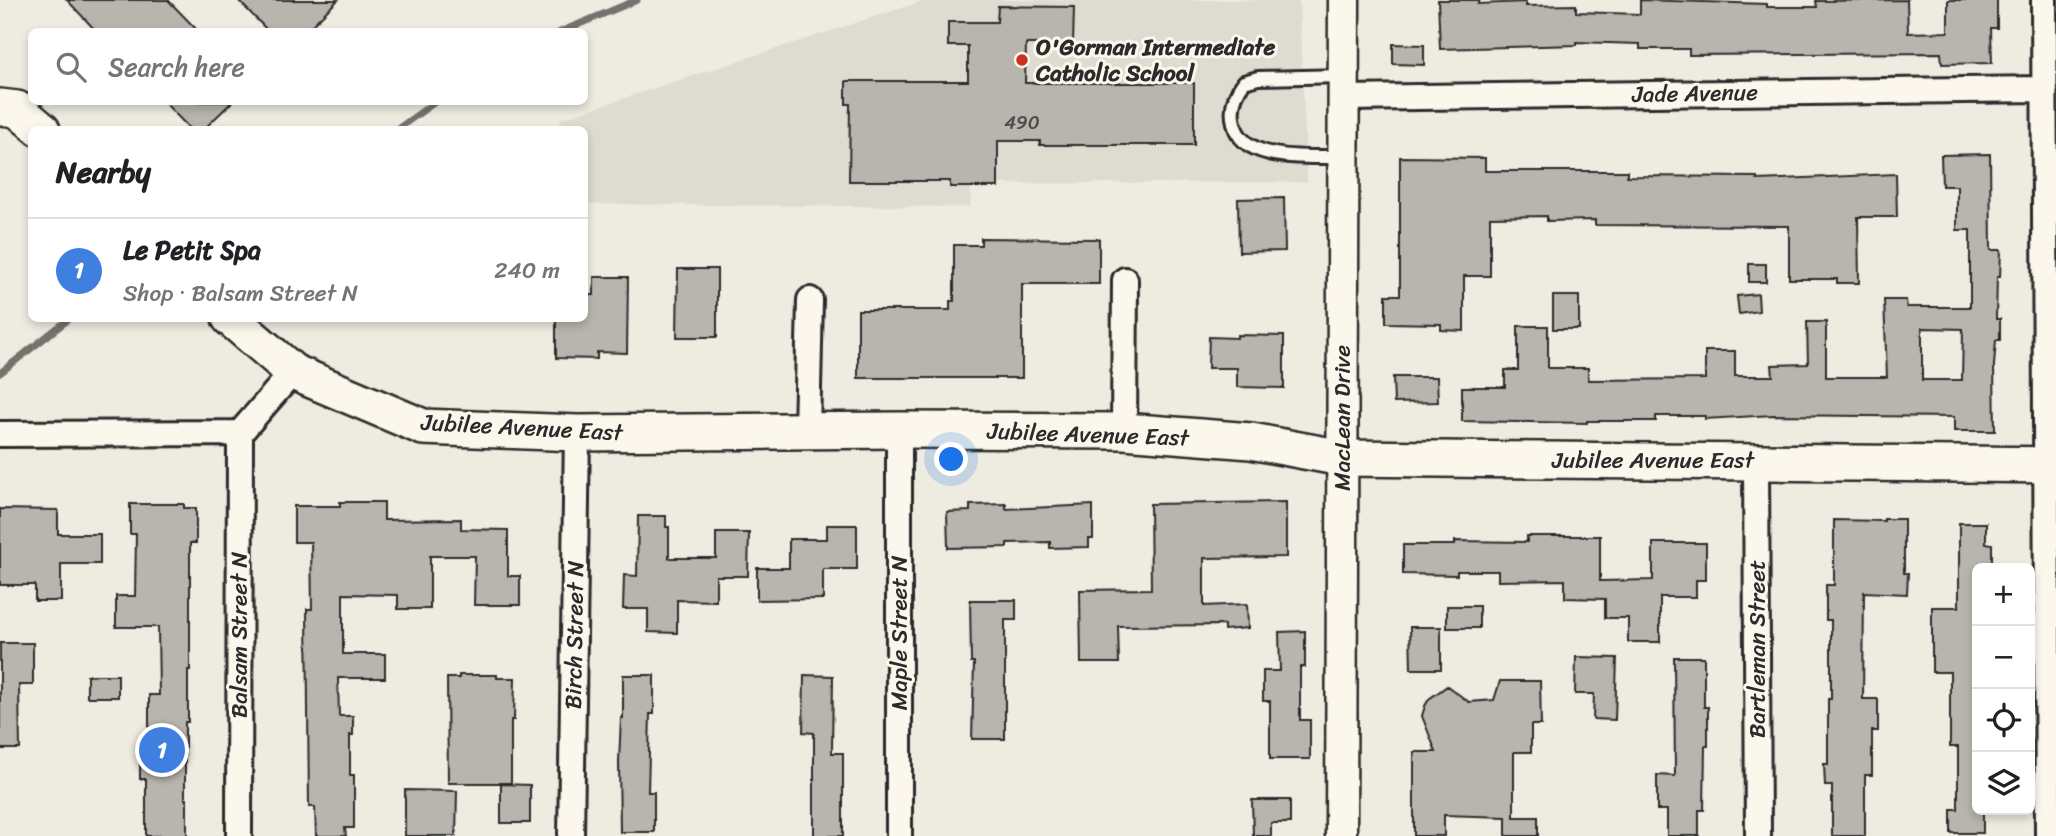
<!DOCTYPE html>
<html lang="en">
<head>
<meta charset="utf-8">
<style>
	:root { --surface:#fff; --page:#f6f6f6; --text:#202124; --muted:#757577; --line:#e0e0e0; --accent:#1a73e8 }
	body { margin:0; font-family:Sriracha,sans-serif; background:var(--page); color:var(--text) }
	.controls { position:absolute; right:21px; bottom:21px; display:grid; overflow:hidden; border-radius:10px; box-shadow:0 4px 10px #0003 }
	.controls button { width:63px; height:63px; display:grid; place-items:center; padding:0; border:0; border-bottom:2px solid var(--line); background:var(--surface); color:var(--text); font:35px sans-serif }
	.you { position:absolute; left:952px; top:460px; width:24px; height:24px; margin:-18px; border:5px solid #fff; border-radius:50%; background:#1a73e8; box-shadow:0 0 0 10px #1a73e833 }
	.badge { display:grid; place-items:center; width:46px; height:46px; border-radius:50%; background:var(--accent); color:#fff; font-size:23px; font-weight:700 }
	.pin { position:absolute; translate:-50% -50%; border:4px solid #fff; box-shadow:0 2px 7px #0006 }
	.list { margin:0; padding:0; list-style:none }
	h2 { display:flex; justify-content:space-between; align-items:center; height:91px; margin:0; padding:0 28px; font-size:30px }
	h2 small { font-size:23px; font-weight:400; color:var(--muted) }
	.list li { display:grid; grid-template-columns:46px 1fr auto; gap:21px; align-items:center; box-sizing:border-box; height:105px; padding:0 28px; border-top:2px solid var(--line) }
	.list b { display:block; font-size:26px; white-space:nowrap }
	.list p { margin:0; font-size:23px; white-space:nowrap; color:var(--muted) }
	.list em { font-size:23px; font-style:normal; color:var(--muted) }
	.icon { flex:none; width:38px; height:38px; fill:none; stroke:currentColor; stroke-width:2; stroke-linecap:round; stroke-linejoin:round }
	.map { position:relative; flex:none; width:2056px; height:836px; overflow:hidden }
	.search { position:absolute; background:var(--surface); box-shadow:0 4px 10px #0003; left:28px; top:28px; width:560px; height:77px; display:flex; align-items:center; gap:18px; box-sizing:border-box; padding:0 24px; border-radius:10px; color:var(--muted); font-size:26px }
	.panel { position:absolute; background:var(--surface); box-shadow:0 4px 10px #0003; left:28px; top:126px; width:560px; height:196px; border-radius:10px }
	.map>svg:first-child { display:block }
	.built { fill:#dedbd1 }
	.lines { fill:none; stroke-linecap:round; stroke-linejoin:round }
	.stream { stroke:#74726e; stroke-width:7 }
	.building { fill:#b8b5ae; stroke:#2b2b2b; stroke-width:2; fill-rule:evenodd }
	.service-casing { stroke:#2b2b2b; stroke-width:18 }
	.minor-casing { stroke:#2b2b2b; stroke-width:30 }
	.tertiary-casing { stroke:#2b2b2b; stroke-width:35 }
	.secondary-casing { stroke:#2b2b2b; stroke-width:40 }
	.service { stroke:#fbf7ec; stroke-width:12 }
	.minor { stroke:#fbf7ec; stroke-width:24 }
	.tertiary { stroke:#fbf7ec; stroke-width:30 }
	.secondary { stroke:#fbf7ec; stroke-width:35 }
	.poi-dot { fill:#c8321e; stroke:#fbf7ec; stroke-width:2.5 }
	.labels { text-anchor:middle; stroke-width:6; stroke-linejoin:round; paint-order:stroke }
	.number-label { font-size:19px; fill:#4e4e4c }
	.poi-label { font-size:23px; font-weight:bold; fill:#2b2b2b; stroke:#fbf7ec; text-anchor:start }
	.street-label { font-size:23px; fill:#2b2b2b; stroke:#fbf7ec }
</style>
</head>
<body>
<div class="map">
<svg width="2056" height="836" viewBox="0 0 2056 836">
	<rect width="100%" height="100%" fill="#eeebe0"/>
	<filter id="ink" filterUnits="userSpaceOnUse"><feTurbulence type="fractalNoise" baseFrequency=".0143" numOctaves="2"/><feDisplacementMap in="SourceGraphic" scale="14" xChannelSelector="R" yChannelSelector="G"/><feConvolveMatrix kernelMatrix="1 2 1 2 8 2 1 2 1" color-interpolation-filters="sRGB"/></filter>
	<g filter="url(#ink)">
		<path class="built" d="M926 0H1299L1307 182 971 184 970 207 590 204 585 189 584 130 564 129 560 119Z"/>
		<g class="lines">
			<path class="stream" d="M560 32 637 0
				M396 130 435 102
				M0 373 70 318"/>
		</g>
		<path class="building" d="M67 0H168L199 32H97Z
			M238 0H338L305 32H269Z
			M1438 0H1480L1478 4 1526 2V6L1576 5V12L1640 14V0L1767 4V7H1817L1816 1 1907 0 1908 33 1948 32V0H1997V28H1991L1992 63 1942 64 1941 53 1689 55V49H1640V44L1576 42V45L1440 49Z
			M998 6 1074 7 1073 44H1026L1025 83H1194V145H1040V141H998V187H950V181H849L850 104H846V81H968V46H948V22H997Z
			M1393 44 1424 45V65L1393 64Z
			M164 102H232L203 130H191Z
			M1990 154 1991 250H2001L2000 277H1997L1996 319H2000V340H1996L1994 365 1995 431H1954V417L1773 415 1705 419V416H1656V421H1587V423L1462 421V387H1505V370H1518V326H1548V368H1588V380L1705 379V351H1735V376H1773L1772 365 1808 364 1807 322H1826V377H1887L1884 300H1906L1907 307H1970V230H1957V186H1942L1941 155ZM1922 328 1963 329 1962 380H1922Z
			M1400 157 1485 158V171H1627V176L1757 177V180L1896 174 1897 217H1858L1859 283H1837V279H1789V226L1595 225V220L1547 221V216L1490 217V276H1464V331L1441 330V324L1386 323V295H1400Z
			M1284 198 1285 251 1239 252 1238 199Z
			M981 238 1099 239V284H1022V378H858V310H950V301H954V245H981Z
			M1749 264H1766V282H1749Z
			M678 269H717V337H677Z
			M594 277H628L627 353 597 352V359L556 358V318H584V295H594Z
			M1758 294 1759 311 1739 314 1737 296Z
			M1553 296H1579V329H1553Z
			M1237 335 1284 336V388L1237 387V368H1208L1209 337 1237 338Z
			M1393 377H1437L1438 402 1394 403Z
			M340 502H384V520L461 519V529L508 530V576H520V605H474L475 556H430V609H398V595L343 594V654H385V678H338L339 716H353V735H350V775H354V828H345L346 836H316L315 807H309L307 609H312L311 542H294V506H340Z
			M1286 502V557L1204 558V606L1247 604 1248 628 1224 630V625L1118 626 1119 663H1081L1080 590 1151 589 1150 504Z
			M130 504H184V508H196V543H190V670H188V722H185V799H187V836H146V779H140V745H149V695H159L158 627H116V596H135L136 534H130Z
			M1006 504V509L1093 505V539H1089V547L1050 548V542L1007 543V547L948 548 947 512 970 511V505Z
			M0 509 58 510V534H100V564H61V601H35V585H0Z
			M638 516H666V527H669V558H716V533H749L748 576H716V601L677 600V633L648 632V609H623L624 575 637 576Z
			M1884 519H1904V573H1908L1907 594 1864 592 1863 699H1878V731H1872V775H1865V836H1832V786H1825L1824 764H1828V699H1831V620H1826V585H1834V520L1884 521Z
			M1959 523H1986V543L1992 544V568H1977V810H1983V833H1951V809H1958V747H1950V672H1932V607H1959Z
			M827 525H857V569H823V599L757 600V568H789V539H827Z
			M1527 536H1600V581L1653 580V543H1706V580H1696V597H1660V642H1628V618H1605V599L1565 598V580L1498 581V571H1457V575L1403 574V545H1455V541L1527 542Z
			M970 600H1016V620H1005V739H972L974 662H971Z
			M1447 606H1479V628H1447Z
			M1410 627H1441V669H1411Z
			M1305 631V667H1300V720H1310V759H1270V701H1263V671H1280L1279 632Z
			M0 643H33V685H19L20 749H0Z
			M1576 657 1617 658 1615 720 1593 719 1594 694H1575Z
			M1674 657H1704V707H1708V746H1705L1704 810H1699V836H1667V810H1657V775L1675 776Z
			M87 675H118V697H87Z
			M459 675H497V678H515L514 720H511V783H448L447 678H459Z
			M623 675H654V714H650L648 792H654V832H620L619 762 621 718H623Z
			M804 675 833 676 832 753H843V836H814V733L803 732Z
			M1500 681H1540L1541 725H1531V752H1514V817H1538V836H1506V817L1444 815V836H1414V752H1436L1422 716 1425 706 1429 699 1447 686 1469 702 1494 700Z
			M501 784 530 785V823H501Z
			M405 790 457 791 456 836H405Z
			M1252 800H1290V823H1271V836H1253Z"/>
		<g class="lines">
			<g class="service-casing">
				<path id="service" d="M1343 76 1258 78 1244 82C1235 94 1230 108 1234 123 1242 164 1311 156 1344 157"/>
			</g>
			<g class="minor-casing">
				<path id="minor" d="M2044 0 2048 836
					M1344 98 2045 89
					M899 430V836
					M807 431 810 300
					M1124 431 1125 280
					M0 434 240 433 293 372
					M1756 461 1758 836
					M239 836 240 433
					M571 836 577 433"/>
			</g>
			<g class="tertiary-casing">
				<path id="tertiary" d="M1341 836 1344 0"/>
			</g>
			<g class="secondary-casing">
				<path id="secondary" d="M0 107 17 109 42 130
					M230 318 293 372 423 427 577 433 899 430 1124 431 1251 441 1342 458 2056 465"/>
			</g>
			<use href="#service" class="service"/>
			<use href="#minor" class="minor"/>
			<use href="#tertiary" class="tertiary"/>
			<use href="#secondary" class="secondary"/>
		</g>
	</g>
	<circle class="poi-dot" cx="1022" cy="60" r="7"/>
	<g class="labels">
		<g class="number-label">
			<text x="1022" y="129">490</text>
		</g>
		<g class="poi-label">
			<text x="1036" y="55">O'Gorman Intermediate<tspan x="1036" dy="26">Catholic School</tspan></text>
		</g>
		<g class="street-label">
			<text transform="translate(1695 93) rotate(-1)" y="8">Jade Avenue</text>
			<text transform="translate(1342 418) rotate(-90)" y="8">MacLean Drive</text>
			<text transform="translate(522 427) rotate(3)" y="8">Jubilee Avenue East</text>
			<text transform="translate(1088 434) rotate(2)" y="8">Jubilee Avenue East</text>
			<text x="1653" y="468">Jubilee Avenue East</text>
			<text transform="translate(899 633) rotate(-90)" y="8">Maple Street N</text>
			<text transform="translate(239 635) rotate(-90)" y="8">Balsam Street N</text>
			<text transform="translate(574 635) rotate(-89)" y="8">Birch Street N</text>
			<text transform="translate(1757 649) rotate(-90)" y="8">Bartleman Street</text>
		</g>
	</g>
</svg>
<div class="controls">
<button>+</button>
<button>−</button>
<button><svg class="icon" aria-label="locate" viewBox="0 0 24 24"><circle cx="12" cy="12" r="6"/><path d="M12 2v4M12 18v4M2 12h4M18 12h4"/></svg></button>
<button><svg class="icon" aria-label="layers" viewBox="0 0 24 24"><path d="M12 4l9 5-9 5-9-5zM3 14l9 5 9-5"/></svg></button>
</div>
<div class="you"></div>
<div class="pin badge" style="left:162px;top:750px;background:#3f7fe0">1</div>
<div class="search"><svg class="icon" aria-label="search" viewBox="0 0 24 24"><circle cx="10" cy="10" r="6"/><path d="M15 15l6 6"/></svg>Search here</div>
<section class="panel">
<h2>Nearby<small></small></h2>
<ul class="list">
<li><span class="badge" style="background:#3f7fe0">1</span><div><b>Le Petit Spa</b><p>Shop · Balsam Street N</p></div><em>240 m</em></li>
</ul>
</section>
</div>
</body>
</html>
